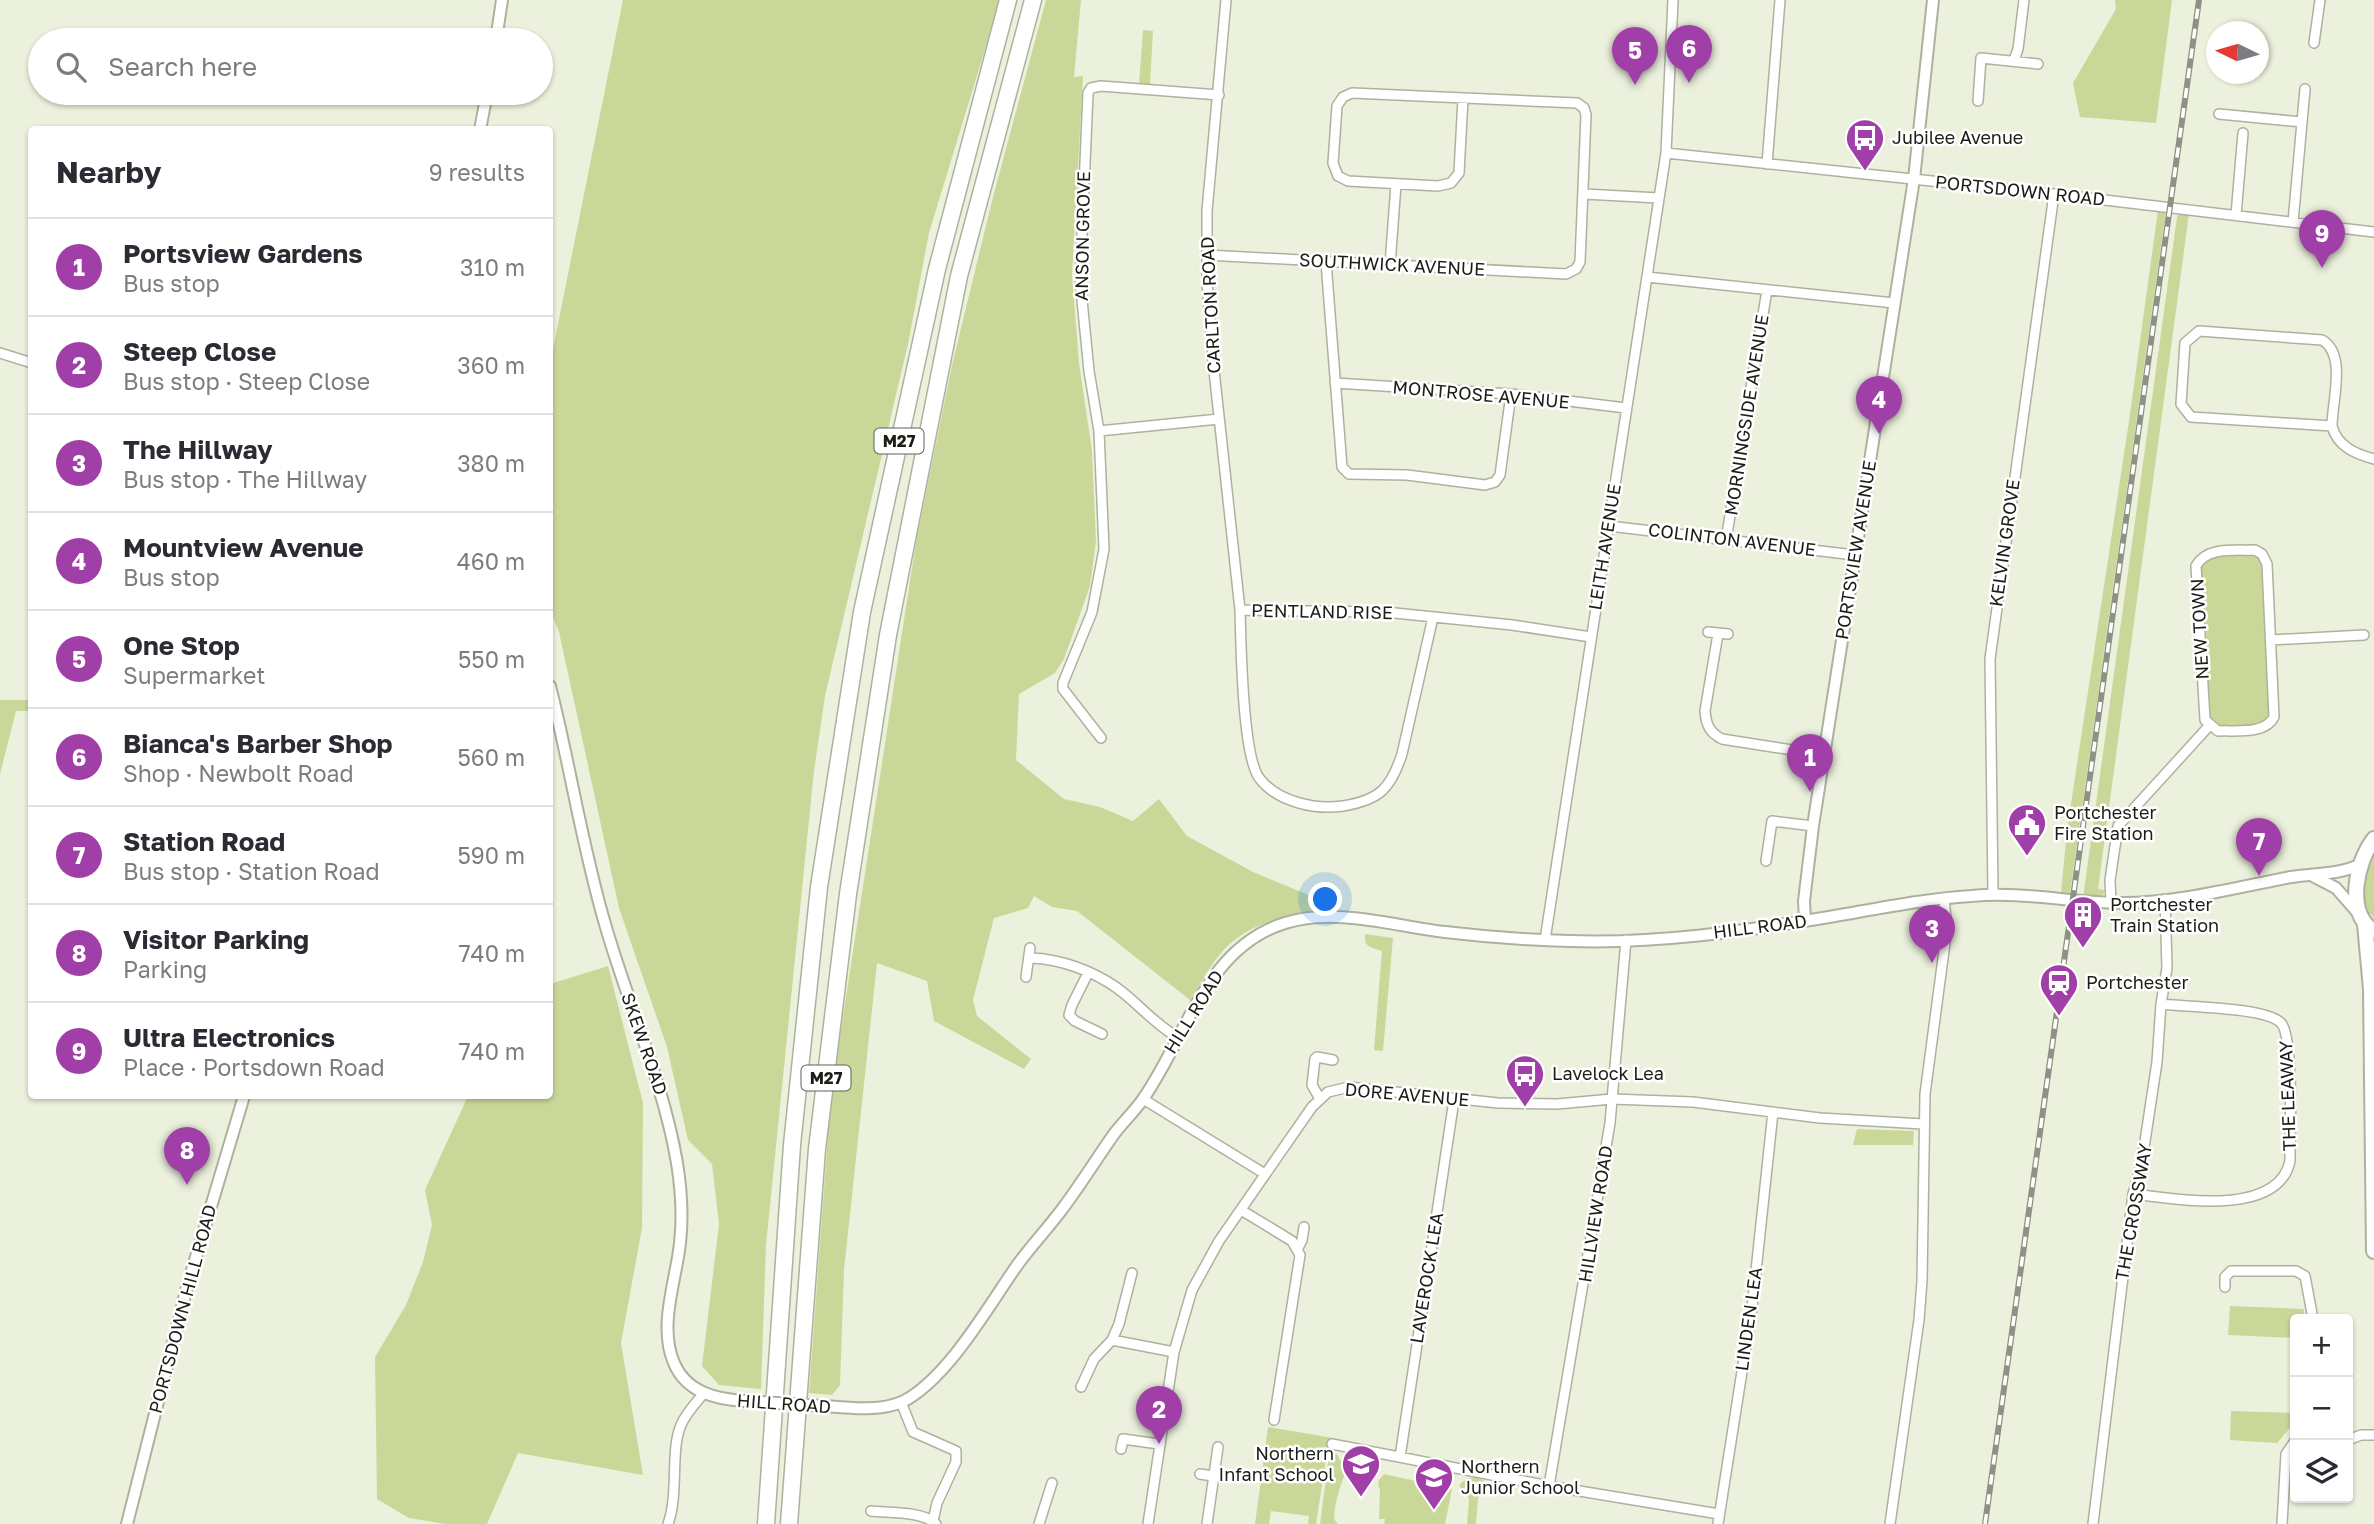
<!DOCTYPE html>
<html lang="en">
<head>
<meta charset="utf-8">
<style>
	:root { --surface:#fff; --page:#f2f2f3; --text:#2b2b33; --muted:#7c7c81; --line:#e1e1e2; --accent:#a03fa7 }
	body { margin:0; font-family:"Golos Text",sans-serif; background:var(--page); color:var(--text) }
	.controls { position:absolute; right:21px; bottom:21px; display:grid; overflow:hidden; border-radius:7px; box-shadow:0 2px 5px #0004 }
	.controls button { width:63px; height:63px; display:grid; place-items:center; padding:0; border:0; border-bottom:2px solid var(--line); background:var(--surface); color:var(--text); font:35px sans-serif }
	.compass { position:absolute; left:2206px; top:21px; width:63px; height:63px; border-radius:50%; background:var(--surface); box-shadow:0 2px 5px #0004; rotate:275deg }
	.you { position:absolute; left:1326px; top:900px; width:24px; height:24px; margin:-18px; border:5px solid #fff; border-radius:50%; background:#1a73e8; box-shadow:0 0 0 10px #1a73e833 }
	.badge { display:grid; place-items:center; width:46px; height:46px; border-radius:50%; background:var(--accent); color:#fff; font-size:23px; font-weight:700 }
	.pin { position:absolute; translate:-50% -58px; filter:drop-shadow(0 2px 4px #0008) }
	.pin::after { content:''; position:absolute; top:37px; width:24px; height:21px; background:inherit; clip-path:polygon(0 0,100% 0,50% 100%) }
	.list { margin:0; padding:0; list-style:none }
	h2 { display:flex; justify-content:space-between; align-items:center; height:91px; margin:0; padding:0 28px; font-size:30px }
	h2 small { font-size:23px; font-weight:400; color:var(--muted) }
	.list li { display:grid; grid-template-columns:46px 1fr auto; gap:21px; align-items:center; box-sizing:border-box; height:98px; padding:0 28px; border-top:2px solid var(--line) }
	.list b { display:block; font-size:26px; white-space:nowrap }
	.list p { margin:0; font-size:23px; white-space:nowrap; color:var(--muted) }
	.list em { font-size:23px; font-style:normal; color:var(--muted) }
	.icon { flex:none; width:38px; height:38px; fill:none; stroke:currentColor; stroke-width:2; stroke-linecap:round; stroke-linejoin:round }
	.map { position:relative; flex:none; width:2374px; height:1524px; overflow:hidden }
	.search { position:absolute; background:var(--surface); box-shadow:0 2px 5px #0004; left:28px; top:28px; width:525px; height:77px; display:flex; align-items:center; gap:18px; box-sizing:border-box; padding:0 24px; border-radius:38px; color:var(--muted); font-size:26px }
	.panel { position:absolute; background:var(--surface); box-shadow:0 2px 5px #0004; left:28px; top:126px; width:525px; height:973px; border-radius:7px }
	.map>svg:first-child { display:block }
	.green { fill:#c9d898 }
	.lines { fill:none; stroke-linecap:round; stroke-linejoin:round }
	.minor-casing { stroke:#adb29f; stroke-width:12 }
	.tertiary-casing { stroke:#adb29f; stroke-width:14 }
	.primary-casing { stroke:#adb29f; stroke-width:18 }
	.motorway-casing { stroke:#adb29f; stroke-width:19 }
	.minor { stroke:#fff; stroke-width:9 }
	.tertiary { stroke:#fff; stroke-width:10 }
	.primary { stroke:#fff; stroke-width:14 }
	.motorway { stroke:#fff; stroke-width:16 }
	.rail-casing { stroke:#8e9183; stroke-width:6 }
	.rail { stroke:#fff; stroke-width:3.5; stroke-dasharray:10; stroke-linecap:butt }
	.tertiary-bridge-casing { stroke:#adb29f; stroke-width:14; stroke-linecap:butt }
	.tertiary-bridge { stroke:#fff; stroke-width:10 }
	.labels { text-anchor:middle; stroke-width:5; stroke-linejoin:round; paint-order:stroke }
	.shield { fill:#fff; stroke:#5f615c; stroke-width:2 }
	.shield-label { font-size:16px; font-weight:bold; fill:#1b1d16 }
	.poi-label { font-size:18px; fill:#1b1d16; stroke:#fff; text-anchor:start }
	.street-label { font-size:18px; fill:#1b1d16; stroke:#fff }
</style>
</head>
<body>
<div class="map">
<svg width="2374" height="1524" viewBox="0 0 2374 1524">
	<rect width="100%" height="100%" fill="#ecf1dd"/>
	<path class="green" d="M623 0H1000L929 233 908 344 825 696 814 771 766 1245 761 1389 719 1385 702 1366 719 1224 712 1164 688 1140 667 1047 619 908 559 632 550 610V364Z
		M1046 0H1081L1074 77 1083 76 1072 275 1079 363 1092 451 1096 541 1090 586 1064 659 1055 673 1019 694 1016 760 1064 799 1100 807 1133 821 1159 799 1187 836 1253 872 1335 906V912C1301 912 1264 918 1236 939 1216 953 1203 980 1190 1000L1077 911 1052 907 1034 896 1028 908 994 918 973 1000 977 1016 1031 1059 1024 1069 934 1021 927 981 877 963 844 1270 840 1385 832 1395 809 1393 831 1094 916 542 952 365 993 197Z
		M2115 0H2172L2156 123 2080 117 2073 83 2116 9Z
		M1143 30 1153 31 1150 85H1139Z
		M2158 210 2166 211 2070 894 2061 893 2067 830 2129 421Z
		M2178 210 2189 214 2098 889 2105 890 2103 895 2083 898Z
		M2253 555 2259 558 2264 569 2270 712 2265 722 2258 726 2221 727 2208 719 2209 703 2204 582C2186 551 2236 555 2253 555Z
		M0 700H32L31 711H16L0 774Z
		M2374 851V918L2371 914 2369 917C2358 895 2365 873 2374 851Z
		M1365 934 1393 938 1383 1051 1374 1050 1382 951C1372 947 1364 949 1365 934Z
		M608 966 643 1103 642 1228 621 1343 643 1475 518 1453 487 1524H445L409 1518 377 1499 375 1357 406 1305 423 1262 432 1225 425 1190 468 1096H550V984Z
		M1857 1129 1914 1131 1913 1145H1853Z
		M2230 1306 2304 1309 2303 1319H2295V1338L2228 1335Z
		M2231 1411 2295 1413V1422L2277 1443 2230 1440Z
		M1268 1427 1333 1438 1327 1453 1316 1524H1308L1309 1516 1271 1511 1269 1524H1255Z
		M1337 1454 1340 1460 1350 1463C1341 1482 1335 1499 1334 1519L1338 1524H1320L1329 1455Z
		M1384 1474 1452 1489 1445 1524H1384L1385 1519H1379L1380 1489 1378 1486 1379 1480Z
		M1476 1477 1485 1481 1484 1492 1478 1498 1476 1524H1467L1469 1500 1467 1490H1460V1484L1467 1478Z"/>
	<g class="lines">
		<g class="minor-casing">
			<path id="minor" d="M1226 0 1207 211V282L1213 361 1240 610
				M2314 43 2320 0
				M2014 60 2018 49 2024 0
				M1978 101 1981 58 2038 64
				M2219 114 2302 122
				M1666 153 2054 194 2374 232
				M1767 164 1780 0
				M1584 194 1659 198
				M2236 215 2243 133
				M2293 222 2305 89
				M1207 255 1566 274 1576 269 1580 262 1586 115 1584 108 1577 103 1352 93 1343 97 1337 106 1333 163 1338 176 1348 181 1438 186 1451 183 1459 173 1463 98
				M1326 262 1342 467 1349 474 1407 475 1485 485 1495 482 1500 475 1511 394
				M1390 265 1396 184
				M1647 277 1894 303
				M0 353 32 363
				M1335 383 1511 394 1626 408
				M2332 426C2332 401 2347 354 2322 340L2199 331 2185 343 2181 404 2191 417 2332 426C2337 446 2355 454 2374 459
				M1099 431 1219 419
				M1609 526 1855 555
				M1726 540 1767 290
				M2255 550 2262 554 2267 564 2274 717C2265 735 2235 730 2218 731L2205 720 2196 566C2207 546 2236 551 2255 550Z
				M1433 617 1402 754C1391 788 1380 800 1343 806 1315 810 1278 802 1260 779 1242 758 1241 642 1240 610L1385 612 1512 625 1591 637
				M1708 632 1728 634
				M1718 634 1705 711C1706 725 1710 733 1722 739L1824 755
				M2271 640 2364 635
				M1101 738 1063 689V683L1092 612 1104 549 1099 431 1089 371 1080 280 1088 93 1091 88 1101 86 1219 95
				M1766 861 1772 821 1813 826
				M1993 894 1990 659 2054 194
				M2111 903 2110 880 2118 826 2209 726
				M1545 940 1666 153 1673 0
				M1031 958C1061 959 1093 971 1117 988 1139 1004 1152 1022 1177 1037
				M1088 973 1072 1005 1069 1015 1075 1021 1102 1034
				M1026 977 1030 948
				M1143 1099 1265 1174
				M1320 1099 1312 1085 1315 1059 1317 1057 1333 1060
				M2133 1194C2175 1199 2278 1218 2290 1161 2290 1138 2294 1037 2281 1023 2266 1007 2185 1007 2161 1004
				M1241 1210 1292 1241 1300 1255 1274 1420
				M1297 1250 1302 1240 1304 1227
				M2225 1287V1277L2231 1271H2296L2305 1276 2313 1319
				M1112 1340 1174 1352
				M1081 1387 1094 1359 1112 1340 1119 1324 1132 1273
				M901 1402 913 1432 956 1451V1462L937 1503 933 1521
				M2348 1440 2361 1435H2374
				M1332 1444 1549 1486 1719 1514
				M1121 1449 1123 1439 1159 1444
				M1400 1457 1454 1100
				M1200 1474 1213 1476
				M1549 1486 1610 1123 1626 940
				M871 1511C890 1513 922 1511 936 1524
				M668 1524C679 1493 670 1450 681 1425 686 1413 696 1403 704 1393
				M1039 1524 1052 1483
				M1148 1524 1174 1352 1192 1290 1219 1241 1312 1107 1328 1092 1349 1087 1498 1103 1557 1104 1612 1099 1693 1102 1820 1118 1923 1124
				M1207 1524 1218 1447
				M1718 1524 1752 1308 1773 1112
				M1890 1524 1919 1320 1922 1281 1925 1094 1947 928 1944 899
				M2093 1524 2133 1194 2142 1161 2157 1062 2161 1004 2167 968 2165 899
				M2282 1524 2286 1454 2295 1441"/>
		</g>
		<g class="tertiary-casing">
			<path id="tertiary" d="M496 40 502 0
				M480 130 487 93
				M550 686C570 765 582 846 605 924 628 1004 663 1081 677 1163 681 1188 683 1217 680 1243 676 1281 658 1326 674 1363 686 1392 715 1399 744 1401
				M2311 875 2336 888 2357 912
				M1805 921 1804 901 1813 826 1914 179 1933 0
				M824 1406C849 1408 881 1412 904 1401 949 1377 989 1305 1018 1264 1032 1245 1049 1227 1063 1208 1081 1184 1097 1158 1114 1134 1123 1122 1134 1112 1143 1099 1186 1038 1205 948 1285 923 1336 907 1394 926 1445 932 1487 937 1529 940 1570 941 1656 944 1745 931 1829 917 1876 909 1924 899 1971 896 2022 891 2072 903 2123 903 2178 903 2238 887 2291 877 2315 873 2340 875 2361 864
				M127 1524 187 1287 244 1096"/>
		</g>
		<g class="primary-casing">
			<path id="primary" d="M2365 924 2371 989 2374 1251
				M2372 930C2346 911 2356 862 2374 839"/>
		</g>
		<g class="motorway-casing">
			<path id="motorway" d="M766 1524 792 1145 819 887 862 612 937 269 1008 0
				M789 1524 817 1149 848 894 888 635 959 276 1033 0"/>
		</g>
		<use href="#minor" class="minor"/>
		<use href="#tertiary" class="tertiary"/>
		<use href="#primary" class="primary"/>
		<use href="#motorway" class="motorway"/>
		<g class="rail-casing">
			<path id="rail" d="M1985 1524 2199 0"/>
		</g>
		<use href="#rail" class="rail"/>
		<g class="tertiary-bridge-casing">
			<path id="tertiary-bridge" d="M744 1401 824 1406"/>
		</g>
		<use href="#tertiary-bridge" class="tertiary-bridge"/>
	</g>
	<defs>
		<g id="bus-pin" transform="scale(2.0125)"><path d="M0 17L-7.5 6A9.5 9.5 0 1 1 7.5 6Z" fill="#a03fa7" stroke="#fff"/><path d="M-5-6H5V4H4V6H2V4H-2V6H-4V4H-5ZM-3.5-4V0h7V-4ZM-3.5 1.2v1.5H-2V1.2ZM2 1.2v1.5H3.5V1.2Z" fill="#fff"/></g>
		<g id="civic-pin" transform="scale(2.0125)"><path d="M0 17L-7.5 6A9.5 9.5 0 1 1 7.5 6Z" fill="#a03fa7" stroke="#fff"/><path d="M-.6-6.5H3V-4.5H.6V-3L4-1V1h2V6H-6V1h2V-1L-.6-3ZM-1.2 2.5V6h2.4V2.5Z" fill="#fff"/></g>
		<g id="building-pin" transform="scale(2.0125)"><path d="M0 17L-7.5 6A9.5 9.5 0 1 1 7.5 6Z" fill="#a03fa7" stroke="#fff"/><path d="M-4-6H4V6H1V3H-1V6H-4ZM-2.5-4.3h1.7v1.8h-1.7ZM.8-4.3h1.7v1.8H.8ZM-2.5-1h1.7V.8h-1.7ZM.8-1h1.7V.8H.8Z" fill="#fff"/></g>
		<g id="station-pin" transform="scale(2.0125)"><path d="M0 17L-7.5 6A9.5 9.5 0 1 1 7.5 6Z" fill="#a03fa7" stroke="#fff"/><path d="M-3-6H3Q5-6 5-4V2Q5 4 3 4L4.5 6H3L1.5 4h-3L-3 6H-4.5L-3 4Q-5 4-5 2V-4Q-5-6-3-6ZM-3.5-4v3h7v-3ZM-3.5 1v1.5H-2V1ZM2 1v1.5H3.5V1Z" fill="#fff"/></g>
		<g id="school-pin" transform="scale(2.0125)"><path d="M0 17L-7.5 6A9.5 9.5 0 1 1 7.5 6Z" fill="#a03fa7" stroke="#fff"/><path d="M0-5L7-2L0 1L-7-2ZM-4 1L0 2.5L4 1V4Q0 6-4 4Z" fill="#fff"/></g>
	</defs>
	<g fill-rule="evenodd">
		<use href="#bus-pin" x="1865" y="138"/>
		<use href="#civic-pin" x="2027" y="823"/>
		<use href="#building-pin" x="2083" y="915"/>
		<use href="#station-pin" x="2059" y="983"/>
		<use href="#bus-pin" x="1525" y="1074"/>
		<use href="#school-pin" x="1361" y="1464"/>
		<use href="#school-pin" x="1434" y="1477"/>
	</g>
	<g class="labels">
		<g class="shield">
			<rect x="874.5" y="428.5" width="49" height="25" rx="5"/>
			<rect x="801.5" y="1065.5" width="49" height="25" rx="5"/>
		</g>
		<g class="shield-label">
			<text x="899" y="447">M27</text>
			<text x="826" y="1084">M27</text>
		</g>
		<g class="poi-label">
			<text x="1892" y="144">Jubilee Avenue</text>
			<text x="2054" y="819">Portchester<tspan x="2054" dy="21">Fire Station</tspan></text>
			<text x="2110" y="911">Portchester<tspan x="2110" dy="21">Train Station</tspan></text>
			<text x="2086" y="989">Portchester</text>
			<text x="1552" y="1080">Lavelock Lea</text>
			<text x="1334" y="1460" text-anchor="end">Northern<tspan x="1334" dy="21">Infant School</tspan></text>
			<text x="1461" y="1473">Northern<tspan x="1461" dy="21">Junior School</tspan></text>
		</g>
		<g class="street-label">
			<text transform="translate(2020 191) rotate(6)" y="6">PORTSDOWN ROAD</text>
			<text transform="translate(1083 236) rotate(-89)" y="6">ANSON GROVE</text>
			<text transform="translate(1392 265) rotate(3)" y="6">SOUTHWICK AVENUE</text>
			<text transform="translate(1211 305) rotate(-93)" y="6">CARLTON ROAD</text>
			<text transform="translate(1481 395) rotate(5)" y="6">MONTROSE AVENUE</text>
			<text transform="translate(1747 415) rotate(-81)" y="6">MORNINGSIDE AVENUE</text>
			<text transform="translate(1732 540) rotate(7)" y="6">COLINTON AVENUE</text>
			<text transform="translate(2005 543) rotate(-82)" y="6">KELVIN GROVE</text>
			<text transform="translate(1605 547) rotate(-81)" y="6">LEITH AVENUE</text>
			<text transform="translate(1856 550) rotate(-81)" y="6">PORTSVIEW AVENUE</text>
			<text transform="translate(1322 612) rotate(1)" y="6">PENTLAND RISE</text>
			<text transform="translate(2200 629) rotate(-93)" y="6">NEW TOWN</text>
			<text transform="translate(1760 927) rotate(-7)" y="6">HILL ROAD</text>
			<text transform="translate(1194 1012) rotate(-58)" y="6">HILL ROAD</text>
			<text transform="translate(644 1044) rotate(71)" y="6">SKEW ROAD</text>
			<text transform="translate(1407 1095) rotate(5)" y="6">DORE AVENUE</text>
			<text transform="translate(2288 1096) rotate(-92)" y="6">THE LEAWAY</text>
			<text transform="translate(2134 1212) rotate(-80)" y="6">THE CROSSWAY</text>
			<text transform="translate(1596 1214) rotate(-81)" y="6">HILLVIEW ROAD</text>
			<text transform="translate(1427 1278) rotate(-81)" y="6">LAVEROCK LEA</text>
			<text transform="translate(183 1309) rotate(-75)" y="6">PORTSDOWN HILL ROAD</text>
			<text transform="translate(1749 1319) rotate(-82)" y="6">LINDEN LEA</text>
			<text transform="translate(784 1404) rotate(4)" y="6">HILL ROAD</text>
		</g>
	</g>
</svg>
<div class="controls">
<button>+</button>
<button>−</button>
<button><svg class="icon" aria-label="layers" viewBox="0 0 24 24"><path d="M12 4l9 5-9 5-9-5zM3 14l9 5 9-5"/></svg></button>
</div>
<svg class="compass" viewBox="-18 -18 36 36"><path d="M0-13l5 13h-10z" fill="#e53935"/><path d="M0 13l5-13h-10z" fill="#7c7c81"/></svg>
<div class="you"></div>
<div class="pin badge" style="left:1810px;top:792px">1</div>
<div class="pin badge" style="left:1159px;top:1444px">2</div>
<div class="pin badge" style="left:1932px;top:963px">3</div>
<div class="pin badge" style="left:1879px;top:434px">4</div>
<div class="pin badge" style="left:1635px;top:85px">5</div>
<div class="pin badge" style="left:1689px;top:83px">6</div>
<div class="pin badge" style="left:2259px;top:876px">7</div>
<div class="pin badge" style="left:187px;top:1185px">8</div>
<div class="pin badge" style="left:2322px;top:268px">9</div>
<div class="search"><svg class="icon" aria-label="search" viewBox="0 0 24 24"><circle cx="10" cy="10" r="6"/><path d="M15 15l6 6"/></svg>Search here</div>
<section class="panel">
<h2>Nearby<small>9 results</small></h2>
<ul class="list">
<li><span class="badge">1</span><div><b>Portsview Gardens</b><p>Bus stop</p></div><em>310 m</em></li>
<li><span class="badge">2</span><div><b>Steep Close</b><p>Bus stop · Steep Close</p></div><em>360 m</em></li>
<li><span class="badge">3</span><div><b>The Hillway</b><p>Bus stop · The Hillway</p></div><em>380 m</em></li>
<li><span class="badge">4</span><div><b>Mountview Avenue</b><p>Bus stop</p></div><em>460 m</em></li>
<li><span class="badge">5</span><div><b>One Stop</b><p>Supermarket</p></div><em>550 m</em></li>
<li><span class="badge">6</span><div><b>Bianca's Barber Shop</b><p>Shop · Newbolt Road</p></div><em>560 m</em></li>
<li><span class="badge">7</span><div><b>Station Road</b><p>Bus stop · Station Road</p></div><em>590 m</em></li>
<li><span class="badge">8</span><div><b>Visitor Parking</b><p>Parking</p></div><em>740 m</em></li>
<li><span class="badge">9</span><div><b>Ultra Electronics</b><p>Place · Portsdown Road</p></div><em>740 m</em></li>
</ul>
</section>
</div>
</body>
</html>
